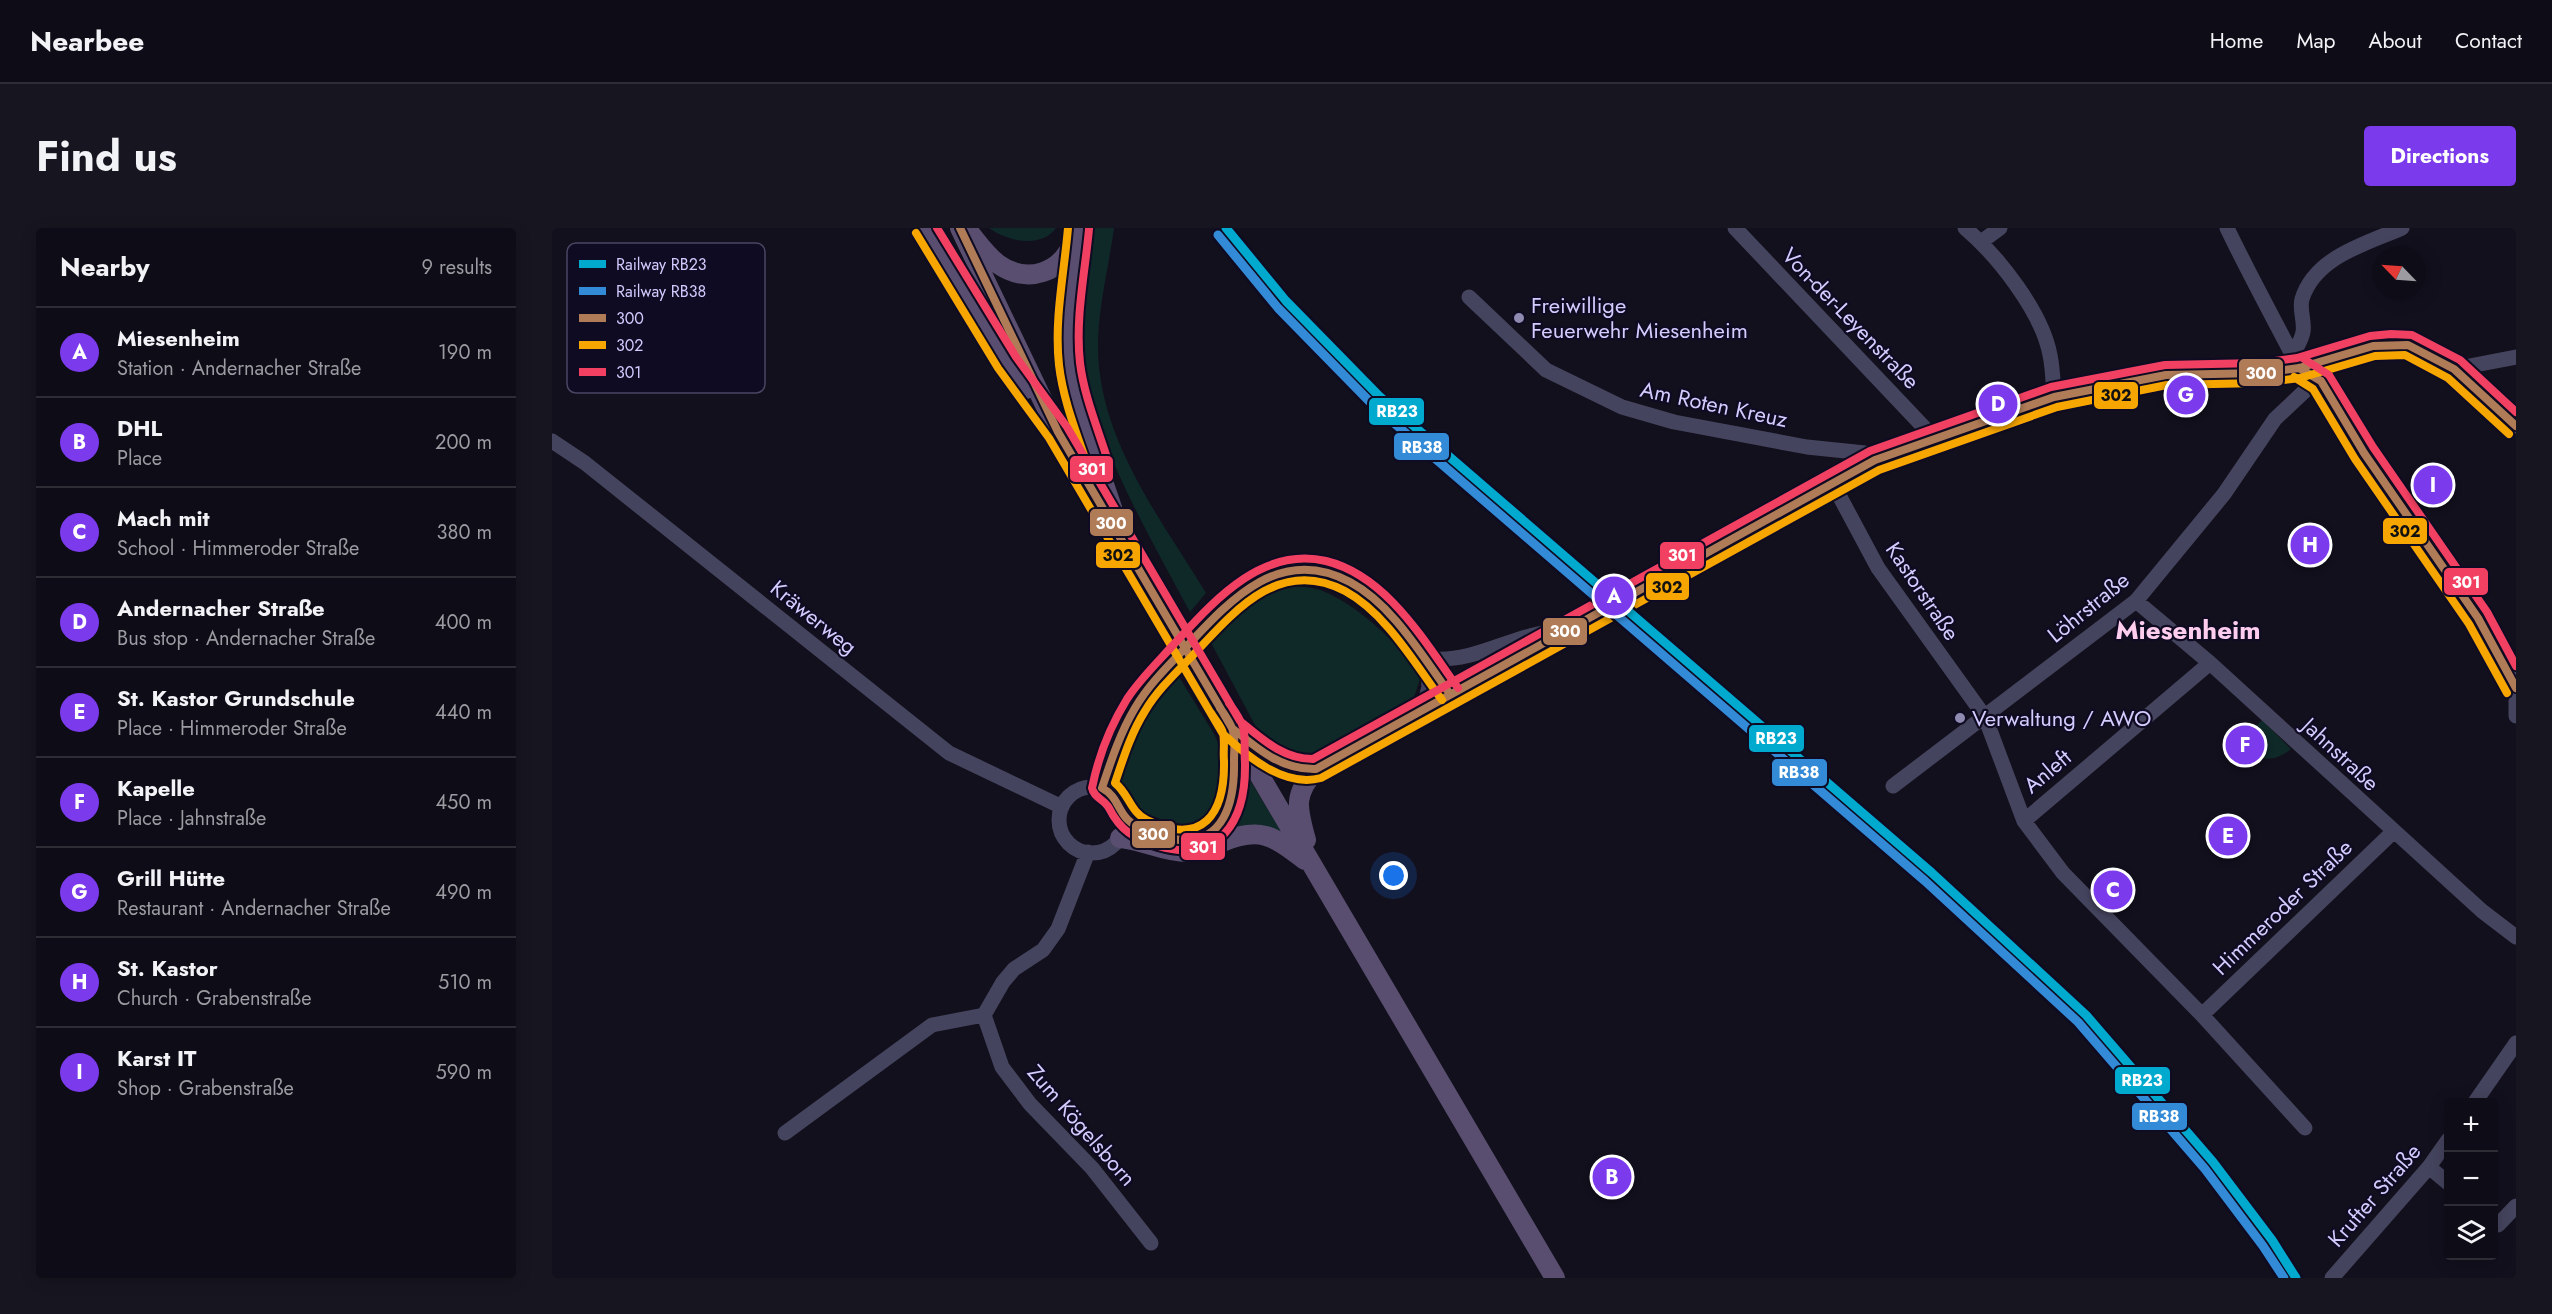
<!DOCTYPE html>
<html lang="en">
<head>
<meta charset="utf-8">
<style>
	:root { --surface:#0e0c16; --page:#17151f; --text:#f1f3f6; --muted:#9b9ba1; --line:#2e2c35; --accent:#7c3aed }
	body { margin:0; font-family:Jost,sans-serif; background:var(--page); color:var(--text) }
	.controls { position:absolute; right:18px; bottom:18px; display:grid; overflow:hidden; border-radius:6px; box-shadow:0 3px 15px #0003 }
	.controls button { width:54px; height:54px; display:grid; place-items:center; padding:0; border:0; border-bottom:2px solid var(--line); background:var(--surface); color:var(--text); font:30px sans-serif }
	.compass { position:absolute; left:1820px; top:18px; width:54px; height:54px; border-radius:50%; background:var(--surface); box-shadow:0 3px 15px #0003; rotate:295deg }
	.you { position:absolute; left:842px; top:648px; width:21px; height:21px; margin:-15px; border:4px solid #fff; border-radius:50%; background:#1a73e8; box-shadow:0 0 0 9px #1a73e833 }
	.badge { display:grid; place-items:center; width:39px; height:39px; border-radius:50%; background:var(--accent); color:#fff; font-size:20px; font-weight:700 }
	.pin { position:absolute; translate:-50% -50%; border:3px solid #fff; box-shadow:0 2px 6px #0006 }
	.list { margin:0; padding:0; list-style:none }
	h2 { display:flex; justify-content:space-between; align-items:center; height:78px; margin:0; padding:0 24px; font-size:26px }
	h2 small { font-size:20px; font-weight:400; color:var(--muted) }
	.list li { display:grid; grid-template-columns:39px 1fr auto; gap:18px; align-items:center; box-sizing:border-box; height:90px; padding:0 24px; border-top:2px solid var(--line) }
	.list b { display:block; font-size:22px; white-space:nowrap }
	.list p { margin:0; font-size:20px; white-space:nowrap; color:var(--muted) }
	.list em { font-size:20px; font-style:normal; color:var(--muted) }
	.icon { flex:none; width:33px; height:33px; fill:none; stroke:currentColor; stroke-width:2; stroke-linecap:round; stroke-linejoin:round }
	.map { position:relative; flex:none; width:1964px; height:1050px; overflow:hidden; border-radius:6px }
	header { display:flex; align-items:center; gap:36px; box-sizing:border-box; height:84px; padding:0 30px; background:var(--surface); border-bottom:2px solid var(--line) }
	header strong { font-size:28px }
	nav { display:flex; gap:33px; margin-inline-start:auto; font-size:21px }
	.intro { display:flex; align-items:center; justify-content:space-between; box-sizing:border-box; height:144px; padding:0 36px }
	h1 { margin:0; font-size:42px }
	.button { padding:15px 27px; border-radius:6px; background:var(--accent); color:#fff; font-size:21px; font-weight:700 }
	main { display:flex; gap:36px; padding:0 36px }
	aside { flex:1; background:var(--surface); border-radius:6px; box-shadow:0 3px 15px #0003 }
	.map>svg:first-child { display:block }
	.green { fill:#0f2929 }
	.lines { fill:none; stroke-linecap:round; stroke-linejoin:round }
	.minor { stroke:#45445e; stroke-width:15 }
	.major { stroke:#594e6f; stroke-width:20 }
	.major-bridge { stroke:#594e6f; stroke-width:20 }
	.bus-1-casing { stroke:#0f0b22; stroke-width:12 }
	.bus-2-casing { stroke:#0f0b22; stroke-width:12 }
	.bus-3-casing { stroke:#0f0b22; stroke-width:12 }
	.bus-1 { stroke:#b07c57; stroke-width:8 }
	.bus-2 { stroke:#f7a600; stroke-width:8 }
	.bus-3 { stroke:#f24062; stroke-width:8 }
	.rail-1-casing { stroke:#0f0b22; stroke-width:14 }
	.rail-2-casing { stroke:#0f0b22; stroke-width:14 }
	.rail-1 { stroke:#00a9ce; stroke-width:9 }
	.rail-2 { stroke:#338bd7; stroke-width:9 }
	.poi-dot { fill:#8f8ab0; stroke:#0f0b22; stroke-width:2 }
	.labels { text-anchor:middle; stroke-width:4.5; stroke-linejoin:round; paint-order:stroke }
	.poi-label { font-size:22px; fill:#d2ccff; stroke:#0f0b22; text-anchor:start }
	.street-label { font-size:22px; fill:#d2ccff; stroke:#0f0b22 }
	.quarter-label { font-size:26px; font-weight:bold; fill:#ffceee; stroke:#0f0b22 }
	.key { fill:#0f0b22; stroke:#4a4564; stroke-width:1.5 }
	.key-label { font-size:16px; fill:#d2ccff }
	.line-badge { stroke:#0f0b22; stroke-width:2 }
	.badge-label { font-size:16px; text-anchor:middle; font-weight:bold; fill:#fff }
	.pale-badge-label { font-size:16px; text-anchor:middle; font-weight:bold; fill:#111 }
</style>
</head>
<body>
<header>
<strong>Nearbee</strong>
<nav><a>Home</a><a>Map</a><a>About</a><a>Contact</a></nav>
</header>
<div class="intro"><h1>Find us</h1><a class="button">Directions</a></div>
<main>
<aside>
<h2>Nearby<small>9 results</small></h2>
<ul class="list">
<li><span class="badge">A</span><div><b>Miesenheim</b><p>Station · Andernacher Straße</p></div><em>190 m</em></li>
<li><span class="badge">B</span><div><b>DHL</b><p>Place</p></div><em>200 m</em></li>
<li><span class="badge">C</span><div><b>Mach mit</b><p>School · Himmeroder Straße</p></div><em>380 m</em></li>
<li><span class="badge">D</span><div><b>Andernacher Straße</b><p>Bus stop · Andernacher Straße</p></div><em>400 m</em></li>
<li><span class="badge">E</span><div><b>St. Kastor Grundschule</b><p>Place · Himmeroder Straße</p></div><em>440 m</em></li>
<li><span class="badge">F</span><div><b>Kapelle</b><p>Place · Jahnstraße</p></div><em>450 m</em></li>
<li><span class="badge">G</span><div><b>Grill Hütte</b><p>Restaurant · Andernacher Straße</p></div><em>490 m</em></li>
<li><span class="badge">H</span><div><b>St. Kastor</b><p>Church · Grabenstraße</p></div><em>510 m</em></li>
<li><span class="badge">I</span><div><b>Karst IT</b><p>Shop · Grabenstraße</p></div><em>590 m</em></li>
</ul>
</aside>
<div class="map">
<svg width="1964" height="1050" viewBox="0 0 1964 1050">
	<rect width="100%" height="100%" fill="#12101d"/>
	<path class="green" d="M437 0H504C489 21 455 13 437 0Z
		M542 0H562C557 37 547 76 546 113 544 208 607 288 654 365L638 384C604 321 568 258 544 190 538 171 531 152 529 132 525 89 537 42 542 0Z
		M727 358C740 358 755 358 768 362 802 374 852 418 868 451L862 469 760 527 723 518 703 497 656 409 688 372Z
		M624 444 662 506 678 540 673 582C665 589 652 605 642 609 608 621 564 580 566 547 570 506 595 471 624 444Z
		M1710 492 1739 521C1726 531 1717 533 1701 528L1695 508Z
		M689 537 731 607 671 602Z"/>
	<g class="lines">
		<path class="minor" d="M1183 0 1383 211
			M1413 0C1446 28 1490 84 1498 127 1501 141 1501 156 1502 169
			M1429 14 1448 0
			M917 69 994 142 1070 179 1122 194 1255 219 1313 225 1323 232
			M1741 126C1745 119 1750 111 1751 104 1753 93 1747 82 1750 71 1763 29 1813 16 1850 0
			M1747 140 1769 153 1812 225 1926 390 1964 460
			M1902 141 1964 129
			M0 213 33 235 397 525 510 579
			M1281 256 1326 340 1433 489 1472 593 1511 645 1650 787 1753 900
			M1584 373 1658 435 1930 683 1964 709
			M882 431C926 434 965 404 1009 403
			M898 466 1323 232 1502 169 1614 147 1708 145 1747 140 1821 118 1838 116 1856 117 1902 141 1964 198
			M1964 473V488
			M871 481 877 459 875 435
			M1341 558 1584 373 1672 266 1723 191 1757 159C1730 106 1701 54 1675 0
			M507 592a33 33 0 1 1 66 0a33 33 0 1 1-66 0Z
			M550 560 571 502 586 474 686 366C781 294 847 398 898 466
			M1472 593 1658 435
			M432 787 450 839 478 876 540 940 599 1015
			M432 787 451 754 462 741 491 722 506 701 536 624
			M1650 787 1841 604
			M1923 874 1964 815
			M233 905 380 797 432 787
			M1877 939 1896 955
			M1942 993 1946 997 1964 978
			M1780 1050 1877 939 1896 912"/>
		<path class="major" d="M373 0 455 135 474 161
			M408 0 506 204 613 387
			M527 0C523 44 513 93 518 137 524 187 546 236 561 283
			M417 4C426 15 435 28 446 36 475 57 511 45 522 11
			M649 448 1003 1050
			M688 506C712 525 732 544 764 541
			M574 589 590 601 609 608
			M568 610C591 612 612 624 635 624 648 624 658 619 670 614 709 598 721 608 753 632
			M638 612C691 605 684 545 681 506
			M754 612C745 579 741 567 764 541L898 466"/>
		<path class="major-bridge" d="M613 387 649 448"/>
		<g class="bus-1-casing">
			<path id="bus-1" d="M408 0 506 204 680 500C706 521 729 542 764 541L1323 232 1502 169 1614 147 1708 145 1747 140 1821 118 1856 117 1902 141 1964 198
				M1747 140 1769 153 1812 225 1926 390 1964 460
				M668 480C672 486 677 493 680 500 684 510 682 521 682 532 683 572 673 620 621 611 606 609 586 602 575 591 565 580 565 568 550 560 559 533 568 505 583 480 597 456 617 437 636 417 680 370 729 317 798 354 841 377 870 428 898 466"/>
		</g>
		<g class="bus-2-casing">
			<path id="bus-2" d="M516 0C512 46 502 92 507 137 511 172 525 206 536 239
				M364 5 446 140 497 210 671 506C696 529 733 560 769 550L1327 242 1505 179 1615 157 1708 155 1748 150 1823 128 1853 127 1896 150 1957 206
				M1742 149 1761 161 1803 231 1917 396 1955 465
				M659 485C663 492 669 498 671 505 673 514 671 524 672 533 673 586 651 619 595 592 578 584 577 566 563 555 571 531 579 505 593 483 606 461 626 443 643 425 684 381 729 329 793 363 834 385 863 436 890 472"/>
		</g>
		<g class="bus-3-casing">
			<path id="bus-3" d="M385 0 464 129 515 199 688 493C710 511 731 531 761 531L1318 223 1499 159 1613 137 1707 135 1745 130 1818 108 1839 106 1860 107 1908 132 1964 184
				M537 1C533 45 523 90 528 135 532 168 546 201 556 233
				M1752 131 1777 147 1821 219 1935 384 1964 438
				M677 475C682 482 688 490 691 499 694 510 692 523 693 535 694 593 668 636 606 618 582 611 568 602 557 580 552 571 542 570 540 560 546 530 559 497 575 471 588 451 606 434 622 416 661 374 709 318 774 333 835 348 872 413 906 460"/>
		</g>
		<use href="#bus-1" class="bus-1"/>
		<use href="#bus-2" class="bus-2"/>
		<use href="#bus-3" class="bus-3"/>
		<g class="rail-1-casing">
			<path id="rail-1" d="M674 0 734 73 827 168 1380 645 1534 787 1661 934 1720 1012 1744 1050"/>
		</g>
		<g class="rail-2-casing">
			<path id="rail-2" d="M666 7 726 80 820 176 1373 653 1526 794 1653 941 1711 1018 1732 1050"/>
		</g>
		<use href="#rail-1" class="rail-1"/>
		<use href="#rail-2" class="rail-2"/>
	</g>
	<g class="poi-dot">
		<circle cx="967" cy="90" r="6"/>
		<circle cx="1408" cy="490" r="6"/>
	</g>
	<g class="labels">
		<g class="poi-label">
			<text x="979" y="85">Freiwillige<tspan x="979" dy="25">Feuerwehr Miesenheim</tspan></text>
			<text x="1420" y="498">Verwaltung / AWO</text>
		</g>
		<g class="street-label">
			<text transform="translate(1299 90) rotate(46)" y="8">Von-der-Leyenstraße</text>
			<text transform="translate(1162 176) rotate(12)" y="8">Am Roten Kreuz</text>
			<text transform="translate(1371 363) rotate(56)" y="8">Kastorstraße</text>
			<text transform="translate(1536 379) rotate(-39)" y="8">Löhrstraße</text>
			<text transform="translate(262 389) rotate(39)" y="8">Kräwerweg</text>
			<text transform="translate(1789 526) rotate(43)" y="8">Jahnstraße</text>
			<text transform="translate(1495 543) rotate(-40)" y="8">Anleft</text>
			<text transform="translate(1730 679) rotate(-44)" y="8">Himmeroder Straße</text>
			<text transform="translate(530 897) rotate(49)" y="8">Zum Kögelsborn</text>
			<text transform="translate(1822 967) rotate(-49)" y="8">Krufter Straße</text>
		</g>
		<g class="quarter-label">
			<text x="1636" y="411">Miesenheim</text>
		</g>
	</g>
	<rect x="15" y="15" width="198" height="150" rx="9" class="key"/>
	<rect x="27" y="32" width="27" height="8" fill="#00a9ce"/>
	<rect x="27" y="59" width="27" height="8" fill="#338bd7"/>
	<rect x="27" y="86" width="27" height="8" fill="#b07c57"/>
	<rect x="27" y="113" width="27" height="8" fill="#f7a600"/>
	<rect x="27" y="140" width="27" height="8" fill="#f24062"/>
	<g class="key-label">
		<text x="64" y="42">Railway RB23</text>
		<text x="64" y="69">Railway RB38</text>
		<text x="64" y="96">300</text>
		<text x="64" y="123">302</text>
		<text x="64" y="150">301</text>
	</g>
	<g class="line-badge">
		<rect x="1686" y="130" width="46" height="29" rx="6" fill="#b07c57"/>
		<rect x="1541" y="153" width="46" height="29" rx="6" fill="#f7a600"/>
		<rect x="816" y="169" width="57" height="29" rx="6" fill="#00a9ce"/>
		<rect x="841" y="204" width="57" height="29" rx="6" fill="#338bd7"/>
		<rect x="517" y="227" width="45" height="28" rx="6" fill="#f24062"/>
		<rect x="537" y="280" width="45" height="29" rx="6" fill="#b07c57"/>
		<rect x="1830" y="289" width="46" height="28" rx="6" fill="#f7a600"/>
		<rect x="543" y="313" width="46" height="28" rx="6" fill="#f7a600"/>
		<rect x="1107" y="313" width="46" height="29" rx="6" fill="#f24062"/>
		<rect x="1891" y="339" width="46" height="29" rx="6" fill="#f24062"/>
		<rect x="1093" y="344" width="45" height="29" rx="6" fill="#f7a600"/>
		<rect x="990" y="389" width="46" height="29" rx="6" fill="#b07c57"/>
		<rect x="1196" y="496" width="57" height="29" rx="6" fill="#00a9ce"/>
		<rect x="1219" y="530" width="57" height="29" rx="6" fill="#338bd7"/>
		<rect x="579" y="592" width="45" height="29" rx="6" fill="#b07c57"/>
		<rect x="628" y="604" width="46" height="29" rx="6" fill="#f24062"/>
		<rect x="1562" y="838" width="57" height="29" rx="6" fill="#00a9ce"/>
		<rect x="1579" y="874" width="57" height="29" rx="6" fill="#338bd7"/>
	</g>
	<g class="badge-label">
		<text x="1709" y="151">300</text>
		<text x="845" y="189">RB23</text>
		<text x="870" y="225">RB38</text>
		<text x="540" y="247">301</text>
		<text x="559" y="301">300</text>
		<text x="1130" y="333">301</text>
		<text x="1914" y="360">301</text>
		<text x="1013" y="409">300</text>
		<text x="1224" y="516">RB23</text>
		<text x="1247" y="550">RB38</text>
		<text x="601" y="612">300</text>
		<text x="651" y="625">301</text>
		<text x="1590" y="858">RB23</text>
		<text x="1607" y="894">RB38</text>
	</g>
	<g class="pale-badge-label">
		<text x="1564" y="173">302</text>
		<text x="1853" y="309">302</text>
		<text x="566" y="333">302</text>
		<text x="1115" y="365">302</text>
	</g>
</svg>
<div class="controls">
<button>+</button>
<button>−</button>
<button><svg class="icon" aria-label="layers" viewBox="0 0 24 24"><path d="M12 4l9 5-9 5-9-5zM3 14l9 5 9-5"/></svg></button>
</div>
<svg class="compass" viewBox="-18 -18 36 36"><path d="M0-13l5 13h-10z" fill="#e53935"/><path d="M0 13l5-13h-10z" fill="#9b9ba1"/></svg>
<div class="you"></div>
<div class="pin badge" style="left:1062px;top:368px">A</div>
<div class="pin badge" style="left:1060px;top:949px">B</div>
<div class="pin badge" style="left:1561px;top:662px">C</div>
<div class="pin badge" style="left:1446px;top:176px">D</div>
<div class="pin badge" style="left:1676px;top:608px">E</div>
<div class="pin badge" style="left:1693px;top:517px">F</div>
<div class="pin badge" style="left:1634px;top:167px">G</div>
<div class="pin badge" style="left:1758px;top:317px">H</div>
<div class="pin badge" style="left:1881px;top:257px">I</div>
</div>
</main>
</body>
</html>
